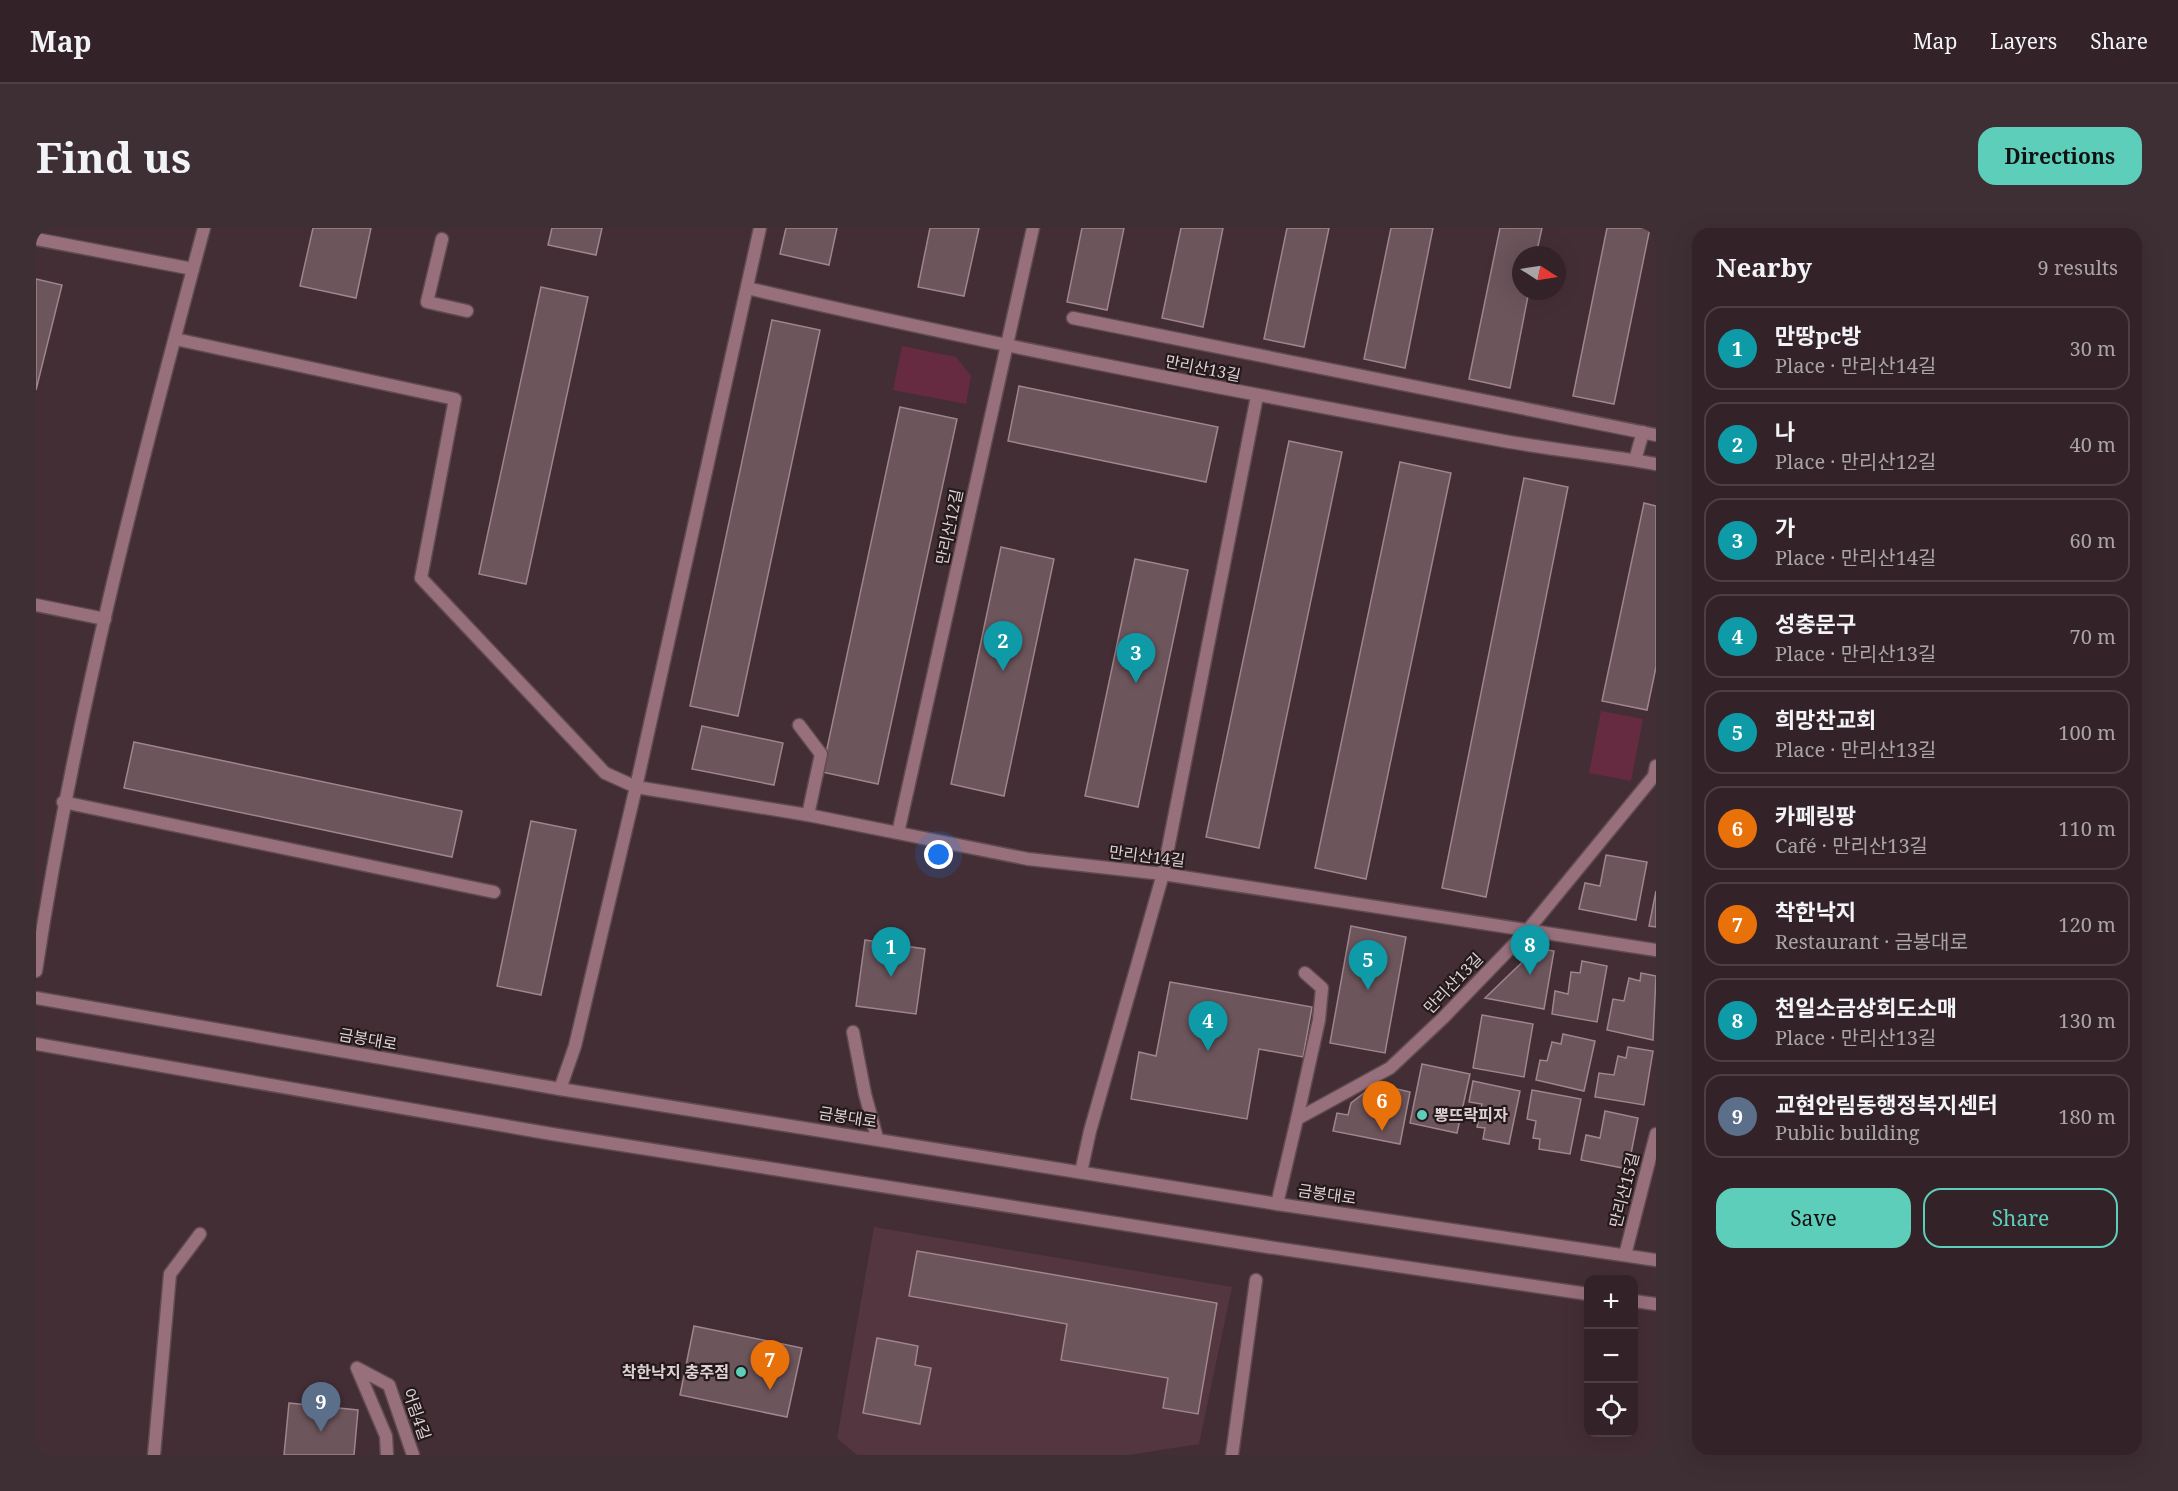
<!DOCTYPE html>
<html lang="en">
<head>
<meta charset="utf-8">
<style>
	:root { --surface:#332228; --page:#3e2f34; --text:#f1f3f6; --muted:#a9a4a8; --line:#4e3f45; --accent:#5dceb9 }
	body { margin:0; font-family:"Noto Serif","Noto Sans KR",serif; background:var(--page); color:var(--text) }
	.controls { position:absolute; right:18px; bottom:18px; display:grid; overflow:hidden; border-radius:12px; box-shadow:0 6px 24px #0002 }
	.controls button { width:54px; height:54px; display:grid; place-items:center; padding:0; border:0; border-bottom:2px solid var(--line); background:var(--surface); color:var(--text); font:30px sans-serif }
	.compass { position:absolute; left:1476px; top:18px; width:54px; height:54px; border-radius:50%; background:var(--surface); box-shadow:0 6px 24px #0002; rotate:102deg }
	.you { position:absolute; left:903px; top:627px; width:21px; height:21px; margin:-15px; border:4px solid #fff; border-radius:50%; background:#1a73e8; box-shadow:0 0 0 9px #1a73e833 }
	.badge { display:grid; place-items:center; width:39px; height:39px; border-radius:50%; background:var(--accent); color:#fff; font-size:20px; font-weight:700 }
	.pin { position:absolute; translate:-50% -50px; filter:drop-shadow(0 2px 3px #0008) }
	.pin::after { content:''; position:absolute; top:32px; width:21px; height:18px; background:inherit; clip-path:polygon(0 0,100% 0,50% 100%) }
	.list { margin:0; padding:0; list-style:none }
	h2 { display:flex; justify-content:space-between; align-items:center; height:78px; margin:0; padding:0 24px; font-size:26px }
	h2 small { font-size:20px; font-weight:400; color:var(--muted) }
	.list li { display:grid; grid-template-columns:39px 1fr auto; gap:18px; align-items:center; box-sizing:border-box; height:84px; margin:0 12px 12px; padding:0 12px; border:2px solid var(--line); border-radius:18px }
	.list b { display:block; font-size:22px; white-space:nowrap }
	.list p { margin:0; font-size:20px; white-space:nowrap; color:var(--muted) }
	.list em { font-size:20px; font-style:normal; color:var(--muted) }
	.actions { display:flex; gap:12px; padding:18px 24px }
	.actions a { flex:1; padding:14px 0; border:2px solid var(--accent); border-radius:18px; text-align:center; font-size:21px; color:var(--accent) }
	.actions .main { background:var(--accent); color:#111 }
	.icon { flex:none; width:33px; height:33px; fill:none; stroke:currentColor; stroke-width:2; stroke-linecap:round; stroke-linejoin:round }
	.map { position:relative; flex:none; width:1620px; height:1227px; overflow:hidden; border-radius:18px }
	header { display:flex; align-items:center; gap:36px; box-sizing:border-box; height:84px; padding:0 30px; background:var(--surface); border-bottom:2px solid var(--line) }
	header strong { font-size:28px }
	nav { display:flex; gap:33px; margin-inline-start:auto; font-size:21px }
	.intro { display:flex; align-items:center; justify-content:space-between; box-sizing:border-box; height:144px; padding:0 36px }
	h1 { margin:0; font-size:42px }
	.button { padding:15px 27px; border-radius:18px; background:var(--accent); color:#111; font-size:21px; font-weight:700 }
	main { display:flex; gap:36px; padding:0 36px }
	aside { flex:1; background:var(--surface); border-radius:18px; box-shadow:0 6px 24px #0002 }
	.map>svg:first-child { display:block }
	.built { fill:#53363f }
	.green { fill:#672b41 }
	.building { fill:#6d555c; stroke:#9f858d; stroke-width:1.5 }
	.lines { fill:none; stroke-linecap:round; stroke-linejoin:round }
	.service-casing { stroke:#604b52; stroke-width:15 }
	.minor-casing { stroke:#604b52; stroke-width:15 }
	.tertiary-casing { stroke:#604b52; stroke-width:15 }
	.service { stroke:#98707c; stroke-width:12 }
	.minor { stroke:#98707c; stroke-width:12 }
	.tertiary { stroke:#98707c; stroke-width:12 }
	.poi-dot { fill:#5dceb9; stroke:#241a1c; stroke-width:2 }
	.labels { text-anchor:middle; stroke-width:4.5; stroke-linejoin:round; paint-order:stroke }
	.street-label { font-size:16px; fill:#dfd1d5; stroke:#241a1c }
	.poi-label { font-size:16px; font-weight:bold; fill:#dfd1d5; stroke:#241a1c; text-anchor:start }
</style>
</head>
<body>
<header>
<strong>Map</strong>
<nav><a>Map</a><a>Layers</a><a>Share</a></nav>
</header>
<div class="intro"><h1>Find us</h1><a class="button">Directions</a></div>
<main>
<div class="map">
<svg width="1620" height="1227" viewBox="0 0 1620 1227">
	<rect width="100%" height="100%" fill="#442e35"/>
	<path class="built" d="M838 999 1196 1059 1163 1216 1092 1227H821L801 1210Z"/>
	<path class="green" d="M866 118 920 129 935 148 930 176 857 162Z
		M1565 483 1607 491 1595 553 1553 545Z"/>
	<path class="building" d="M277 0H335L320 70 264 58Z
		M516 0H566L560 27 512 17Z
		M750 0H801L793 37 744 26Z
		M894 0H943L928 68 882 59Z
		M1046 0H1088L1071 82 1031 74Z
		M1145 0H1187L1167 99 1126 90Z
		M1251 0H1293L1268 119 1228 111Z
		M1355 0H1397L1369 140 1328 131Z
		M1464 0H1506L1500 27H1485V63H1493L1474 160 1433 151Z
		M1571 0H1614L1578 176 1537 168Z
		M0 51 26 57 0 162Z
		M505 59 552 69 490 356 443 346Z
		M736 92 784 102 702 488 654 478Z
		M983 158 1182 199 1170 254 972 213Z
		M864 179 921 191 842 556 786 544Z
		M1253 213 1306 224 1223 620 1170 609Z
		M1364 234 1415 245 1330 651 1279 640Z
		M1488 250 1532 259 1450 669 1406 660Z
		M1608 275 1620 278V439L1611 482 1566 473Z
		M965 319 1018 331 968 568 915 556Z
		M1099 331 1152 342 1102 579 1049 568Z
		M666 498 747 515 738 557 656 541Z
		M98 514 426 583 416 629 88 560Z
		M495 593 540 602 505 767 461 758Z
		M1570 627 1611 634 1600 692 1543 681 1549 655 1564 658Z
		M1620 663V699L1613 698Z
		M1315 698 1370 709 1349 825 1294 815Z
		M829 712 889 721 880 786 820 778Z
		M1501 720 1518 723 1508 781 1449 770Z
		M1546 733 1571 738 1561 794 1516 786 1519 763 1532 766 1535 744 1544 745Z
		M1605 745 1620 748 1617 812 1571 802 1577 771 1588 773 1593 750 1604 753Z
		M1134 754 1276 779 1267 829 1223 821 1211 891 1095 871 1103 824 1120 828Z
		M1446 787 1497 796 1488 849 1437 840Z
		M1527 806 1559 813 1548 863 1500 852 1504 832 1511 833 1516 814 1525 816Z
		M1592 819 1617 823 1608 877 1559 869 1563 845 1578 847 1582 828 1590 830Z
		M1386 836 1434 846 1421 905 1374 895Z
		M1437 853 1484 863 1473 916 1447 911 1449 900 1441 899 1446 876 1433 874Z
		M1340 856 1374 864 1364 916 1297 903 1301 885 1312 887 1315 875Z
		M1496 862 1545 871 1534 926 1503 921 1504 911 1497 910 1500 893 1491 891Z
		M1569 883 1602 890 1592 941 1545 932 1550 907 1564 910Z
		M881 1023 1181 1075 1162 1186 1127 1180 1132 1150 1025 1132 1031 1096 873 1068Z
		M658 1098 766 1120 751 1189 644 1167Z
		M841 1110 882 1118 879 1137 895 1140 884 1196 827 1185Z
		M253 1175 322 1182 318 1227H248Z"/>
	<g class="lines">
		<g class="service-casing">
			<path id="service" d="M0 11 157 41
				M406 11 391 74 431 83
				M1037 90 1620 207
				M1599 232 1607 204
				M0 377 69 391
				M763 497 785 526 772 587
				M27 574 458 664
				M1127 646 1221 168
				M1261 891 1283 792 1286 760 1269 745
				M321 1140 353 1157 377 1227
				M321 1140 350 1208 351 1227
				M118 1227 134 1046 164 1006
				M1196 1227 1220 1052"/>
		</g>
		<g class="minor-casing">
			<path id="minor" d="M711 60C962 119 1215 166 1468 213 1519 222 1570 227 1620 236
				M139 111 419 171 385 350 569 545 600 559 772 587 992 631 1127 646 1620 722
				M862 605 997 0
				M0 743C38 492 102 245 168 0
				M817 804 829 866 841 910
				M524 861 539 818 600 559 724 0
				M1045 944 1054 903 1127 646
				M1241 976 1261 891 1354 840 1407 790 1491 703 1618 548 1620 538
				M1589 1027 1620 906"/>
		</g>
		<g class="tertiary-casing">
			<path id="tertiary" d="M0 770 524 861 1241 976 1620 1032
				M0 816 516 906 1232 1019 1552 1066
				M1598 1073 1620 1076"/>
		</g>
		<use href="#service" class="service"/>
		<use href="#minor" class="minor"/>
		<use href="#tertiary" class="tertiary"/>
	</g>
	<g class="poi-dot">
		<circle cx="1386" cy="887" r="6"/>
		<circle cx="705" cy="1144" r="6"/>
	</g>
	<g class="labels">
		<g class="street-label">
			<text transform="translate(1167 140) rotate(11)" y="6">만리산13길</text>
			<text transform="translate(913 299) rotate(-78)" y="6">만리산12길</text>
			<text transform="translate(1111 628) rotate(7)" y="6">만리산14길</text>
			<text transform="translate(1417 755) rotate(-46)" y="6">만리산13길</text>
			<text transform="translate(332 811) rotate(10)" y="6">금봉대로</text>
			<text transform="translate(812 889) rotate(9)" y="6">금봉대로</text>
			<text transform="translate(1588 962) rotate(-76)" y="6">만리산15길</text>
			<text transform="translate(1291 966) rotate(8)" y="6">금봉대로</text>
			<text transform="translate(381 1186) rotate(71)" y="6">어림4길</text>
		</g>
		<g class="poi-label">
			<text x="1398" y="893">뽕뜨락피자</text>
			<text x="693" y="1150" text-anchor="end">착한낙지 충주점</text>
		</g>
	</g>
</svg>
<div class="controls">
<button>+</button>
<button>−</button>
<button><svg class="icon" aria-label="locate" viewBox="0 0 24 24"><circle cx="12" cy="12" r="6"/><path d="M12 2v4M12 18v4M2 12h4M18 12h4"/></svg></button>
</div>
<svg class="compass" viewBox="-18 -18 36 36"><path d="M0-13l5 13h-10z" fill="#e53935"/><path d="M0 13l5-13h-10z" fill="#a9a4a8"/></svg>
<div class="you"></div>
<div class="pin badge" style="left:855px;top:749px;background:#0f9aa8">1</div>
<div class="pin badge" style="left:967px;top:443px;background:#0f9aa8">2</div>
<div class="pin badge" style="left:1100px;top:455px;background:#0f9aa8">3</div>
<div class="pin badge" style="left:1172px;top:823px;background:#0f9aa8">4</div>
<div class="pin badge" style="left:1332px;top:762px;background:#0f9aa8">5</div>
<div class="pin badge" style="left:1346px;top:903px;background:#e8710a">6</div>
<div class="pin badge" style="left:734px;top:1162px;background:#e8710a">7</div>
<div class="pin badge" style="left:1494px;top:747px;background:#0f9aa8">8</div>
<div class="pin badge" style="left:285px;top:1204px;background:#5c6f8a">9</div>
</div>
<aside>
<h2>Nearby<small>9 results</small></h2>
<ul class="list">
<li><span class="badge" style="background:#0f9aa8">1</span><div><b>만땅pc방</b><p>Place · 만리산14길</p></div><em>30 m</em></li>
<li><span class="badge" style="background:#0f9aa8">2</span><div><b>나</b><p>Place · 만리산12길</p></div><em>40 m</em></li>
<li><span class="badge" style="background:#0f9aa8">3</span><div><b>가</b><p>Place · 만리산14길</p></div><em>60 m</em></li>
<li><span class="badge" style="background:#0f9aa8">4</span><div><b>성충문구</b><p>Place · 만리산13길</p></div><em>70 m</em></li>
<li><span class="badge" style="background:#0f9aa8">5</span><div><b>희망찬교회</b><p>Place · 만리산13길</p></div><em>100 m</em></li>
<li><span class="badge" style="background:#e8710a">6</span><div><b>카페링팡</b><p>Café · 만리산13길</p></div><em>110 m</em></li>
<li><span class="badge" style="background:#e8710a">7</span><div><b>착한낙지</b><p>Restaurant · 금봉대로</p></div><em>120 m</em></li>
<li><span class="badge" style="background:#0f9aa8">8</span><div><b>천일소금상회도소매</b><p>Place · 만리산13길</p></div><em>130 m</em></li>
<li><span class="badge" style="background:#5c6f8a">9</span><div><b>교현안림동행정복지센터</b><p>Public building</p></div><em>180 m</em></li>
</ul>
<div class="actions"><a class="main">Save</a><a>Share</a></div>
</aside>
</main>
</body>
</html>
